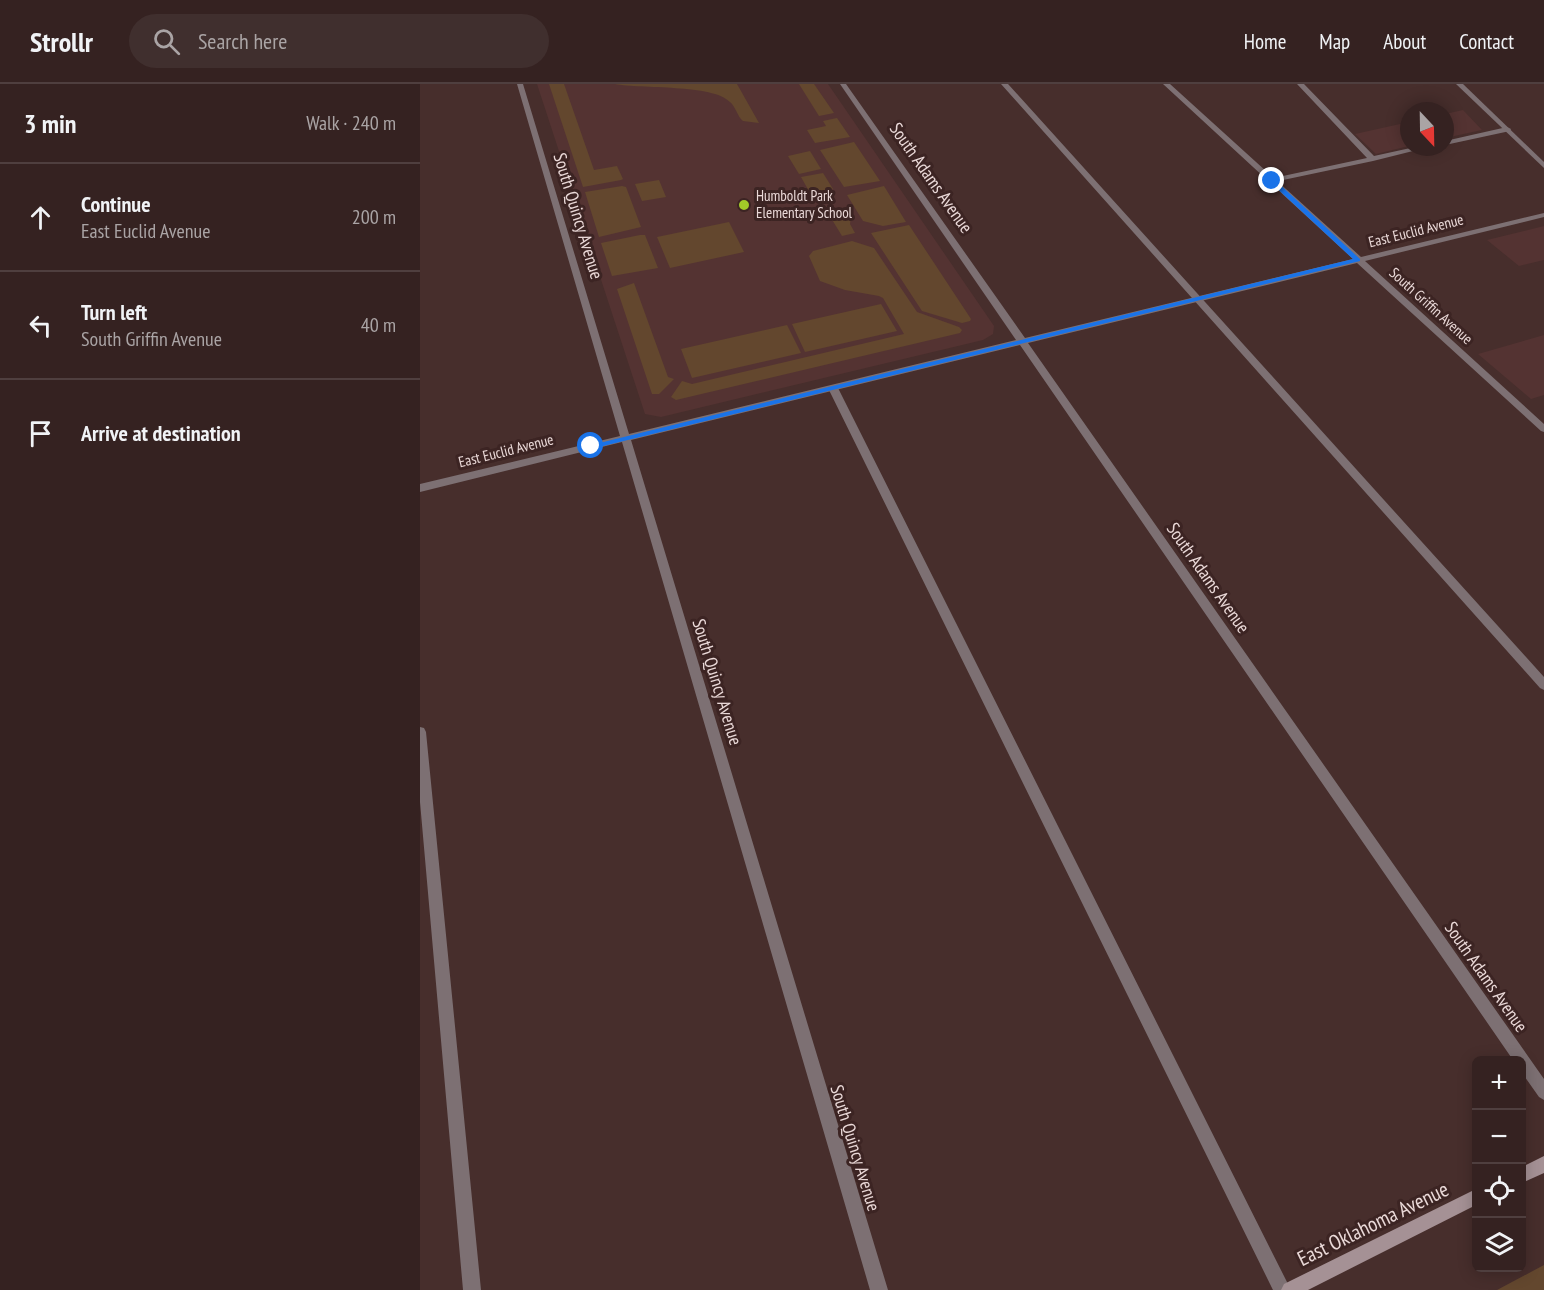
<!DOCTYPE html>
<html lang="en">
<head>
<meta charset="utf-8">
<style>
	:root { --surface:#352221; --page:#402f2e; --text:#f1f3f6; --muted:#aaa4a5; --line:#4f3f3f }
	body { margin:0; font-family:"PT Sans Narrow",sans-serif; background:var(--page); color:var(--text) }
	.controls { position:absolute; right:18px; bottom:18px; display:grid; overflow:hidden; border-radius:9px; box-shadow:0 3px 15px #0003 }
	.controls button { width:54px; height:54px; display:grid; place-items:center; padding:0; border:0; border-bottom:2px solid var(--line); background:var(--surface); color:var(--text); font:30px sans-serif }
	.compass { position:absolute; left:980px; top:18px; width:54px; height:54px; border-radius:50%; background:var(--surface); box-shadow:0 3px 15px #0003; rotate:158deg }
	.stop { position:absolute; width:18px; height:18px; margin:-14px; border:4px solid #1a73e8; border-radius:50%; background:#fff }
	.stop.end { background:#1a73e8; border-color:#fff; box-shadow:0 2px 6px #0008 }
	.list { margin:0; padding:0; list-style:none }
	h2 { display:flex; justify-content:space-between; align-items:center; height:78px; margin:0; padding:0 24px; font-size:26px }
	h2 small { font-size:20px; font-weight:400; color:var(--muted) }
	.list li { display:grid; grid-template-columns:39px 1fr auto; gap:18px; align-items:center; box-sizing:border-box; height:108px; padding:0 24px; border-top:2px solid var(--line) }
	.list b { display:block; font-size:22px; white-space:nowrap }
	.list p { margin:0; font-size:20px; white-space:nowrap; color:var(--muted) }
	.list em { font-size:20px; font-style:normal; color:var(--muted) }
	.icon { flex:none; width:33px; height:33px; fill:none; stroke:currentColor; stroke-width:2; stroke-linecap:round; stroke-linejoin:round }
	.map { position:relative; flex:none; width:1124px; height:1206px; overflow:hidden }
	header { display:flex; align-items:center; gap:36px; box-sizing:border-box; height:84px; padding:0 30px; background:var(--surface); border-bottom:2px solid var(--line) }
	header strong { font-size:28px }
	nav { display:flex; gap:33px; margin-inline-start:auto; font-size:21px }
	.search { width:420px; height:54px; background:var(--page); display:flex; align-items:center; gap:15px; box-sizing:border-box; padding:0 21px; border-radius:33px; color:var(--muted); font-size:22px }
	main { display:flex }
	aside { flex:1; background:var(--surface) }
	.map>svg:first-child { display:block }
	.built { fill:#543332 }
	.green { fill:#63472e }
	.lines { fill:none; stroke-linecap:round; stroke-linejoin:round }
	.service { fill:#7d7073; fill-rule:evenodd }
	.minor { fill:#7d7073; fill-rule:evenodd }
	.tertiary { fill:#7d7073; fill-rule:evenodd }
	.secondary { fill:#a59195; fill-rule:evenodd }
	.route { fill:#1a73e8 }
	.poi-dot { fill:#a2c928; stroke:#3c2423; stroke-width:2 }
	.labels { text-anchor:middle; stroke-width:6; stroke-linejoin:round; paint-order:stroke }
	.far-poi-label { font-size:15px; fill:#ead9d8; stroke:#3c2423; text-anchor:start }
	.far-street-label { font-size:15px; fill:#ead9d8; stroke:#3c2423 }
	.street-label { font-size:18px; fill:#ead9d8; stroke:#3c2423 }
	.near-street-label { font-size:21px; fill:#ead9d8; stroke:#3c2423 }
</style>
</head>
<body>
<header>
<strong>Strollr</strong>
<div class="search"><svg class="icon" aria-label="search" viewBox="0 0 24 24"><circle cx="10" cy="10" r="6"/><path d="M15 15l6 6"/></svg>Search here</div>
<nav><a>Home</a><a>Map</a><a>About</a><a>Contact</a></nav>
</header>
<main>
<aside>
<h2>3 min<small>Walk · 240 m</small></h2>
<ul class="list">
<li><svg class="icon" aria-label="ahead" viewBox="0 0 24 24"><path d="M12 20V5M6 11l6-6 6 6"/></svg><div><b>Continue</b><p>East Euclid Avenue</p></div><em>200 m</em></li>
<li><svg class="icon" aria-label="left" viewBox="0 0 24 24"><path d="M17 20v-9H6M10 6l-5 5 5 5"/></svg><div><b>Turn left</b><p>South Griffin Avenue</p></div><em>40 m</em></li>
<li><svg class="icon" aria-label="arrive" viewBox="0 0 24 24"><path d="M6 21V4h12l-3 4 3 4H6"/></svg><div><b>Arrive at destination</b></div></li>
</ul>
</aside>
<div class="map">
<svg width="1124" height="1206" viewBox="0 0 1124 1206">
	<rect width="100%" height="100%" fill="#472e2c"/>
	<path class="built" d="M117 0H408L574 242 573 250 563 256 241 333 225 330Z
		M1043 26 1062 46 1025 54V30Z
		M989 38V62L956 70 935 50Z
		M1124 142V176L1099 182 1067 156Z
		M1124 251V311L1111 315 1058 270Z"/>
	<path class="green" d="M129 0H144L174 86 197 82 203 95 201 96 163 103Z
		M195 0H317L339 39 323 37C317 32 316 23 310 18 293 0 221 5 195 0Z
		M379 0H394L414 29 399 32Z
		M417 34 430 53 395 59 387 46 406 42 403 37Z
		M434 58 460 97 424 103 400 66Z
		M390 67 401 85 379 90 368 72Z
		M403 89 413 105 390 109 381 93Z
		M239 96 246 113 222 117 215 100Z
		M202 102 206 103 221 143 179 153 165 108Z
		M464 102 486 138 463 142 443 137 427 111Z
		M425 124 431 133 430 140 435 149 422 152 408 129Z
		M309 138 324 168 250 184 237 153Z
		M489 141 551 235 550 237 542 239 502 227 451 149Z
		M220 151H225L238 184 192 192 181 159Z
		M432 157 454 164 497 228 539 243 542 246 540 249 256 316 251 313 262 297 272 300 484 250 463 214 459 212 425 206 400 197 389 172 393 167Z
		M214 199 248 293 254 295 239 310H232L197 205Z
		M461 220 477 247 385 268 372 240Z
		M367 241 381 269 272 294 261 265Z
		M1124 1181V1206H1077Z"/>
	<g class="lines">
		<path class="service" d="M581 0H588L1124 593V606L1120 604Z
			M877 0H884L954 72 995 63H1009L953 77 849 99V95L947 74Z
			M1087 43 1091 45 1090 47 1025 61V57Z
			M413 301 418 304 871 1206H853L408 304Z
			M0 643 4 644 6 648 61 1206H43L0 718Z"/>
		<path class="minor" d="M97 0H103L209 350 596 256 420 0H426L605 254 933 175 743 0H750L941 173 1124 129V133L945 177 1124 340V348L1121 347 937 179 608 259 1124 995V1016L1119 1013 1102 989V976H1093L600 261 211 356 468 1206H450L202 358 0 408V400L200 352Z"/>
		<path class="tertiary" d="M1036 0H1043L1124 78V84Z"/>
		<path class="secondary" d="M1124 1072V1089L1102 1099V1083Z
			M1056 1105V1121L888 1206H861L864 1200Z"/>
	</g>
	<path class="route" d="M850 95H854L940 175V177L171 365 167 362 933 175 850 98Z"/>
	<circle class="poi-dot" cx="324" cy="121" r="6"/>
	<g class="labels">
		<g class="far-poi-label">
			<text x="336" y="117">Humboldt Park<tspan x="336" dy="17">Elementary School</tspan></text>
		</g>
		<g class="far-street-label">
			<text transform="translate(996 147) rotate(-14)" y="5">East Euclid Avenue</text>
			<text transform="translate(1011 222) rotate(42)" y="5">South Griffin Avenue</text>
			<text transform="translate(86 367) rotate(-14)" y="5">East Euclid Avenue</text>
		</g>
		<g class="street-label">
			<text transform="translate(511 94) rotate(55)" y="6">South Adams Avenue</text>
			<text transform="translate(158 132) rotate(73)" y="6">South Quincy Avenue</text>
			<text transform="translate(788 494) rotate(55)" y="6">South Adams Avenue</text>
			<text transform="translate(297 598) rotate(73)" y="6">South Quincy Avenue</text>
			<text transform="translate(1066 893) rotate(55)" y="6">South Adams Avenue</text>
			<text transform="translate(435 1064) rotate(73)" y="6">South Quincy Avenue</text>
		</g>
		<g class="near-street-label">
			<text transform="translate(953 1140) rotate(-26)" y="7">East Oklahoma Avenue</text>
		</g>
	</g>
</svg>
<div class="controls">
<button>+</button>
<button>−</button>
<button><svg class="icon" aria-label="locate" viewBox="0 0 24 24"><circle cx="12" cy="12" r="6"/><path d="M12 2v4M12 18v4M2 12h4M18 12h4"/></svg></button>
<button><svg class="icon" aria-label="layers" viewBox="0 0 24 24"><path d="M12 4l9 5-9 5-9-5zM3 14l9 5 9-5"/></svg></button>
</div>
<svg class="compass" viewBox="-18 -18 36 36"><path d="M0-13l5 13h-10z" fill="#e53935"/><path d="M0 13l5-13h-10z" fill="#aaa4a5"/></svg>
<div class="stop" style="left:171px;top:362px"></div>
<div class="stop end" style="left:852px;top:97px"></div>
</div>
</main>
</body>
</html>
